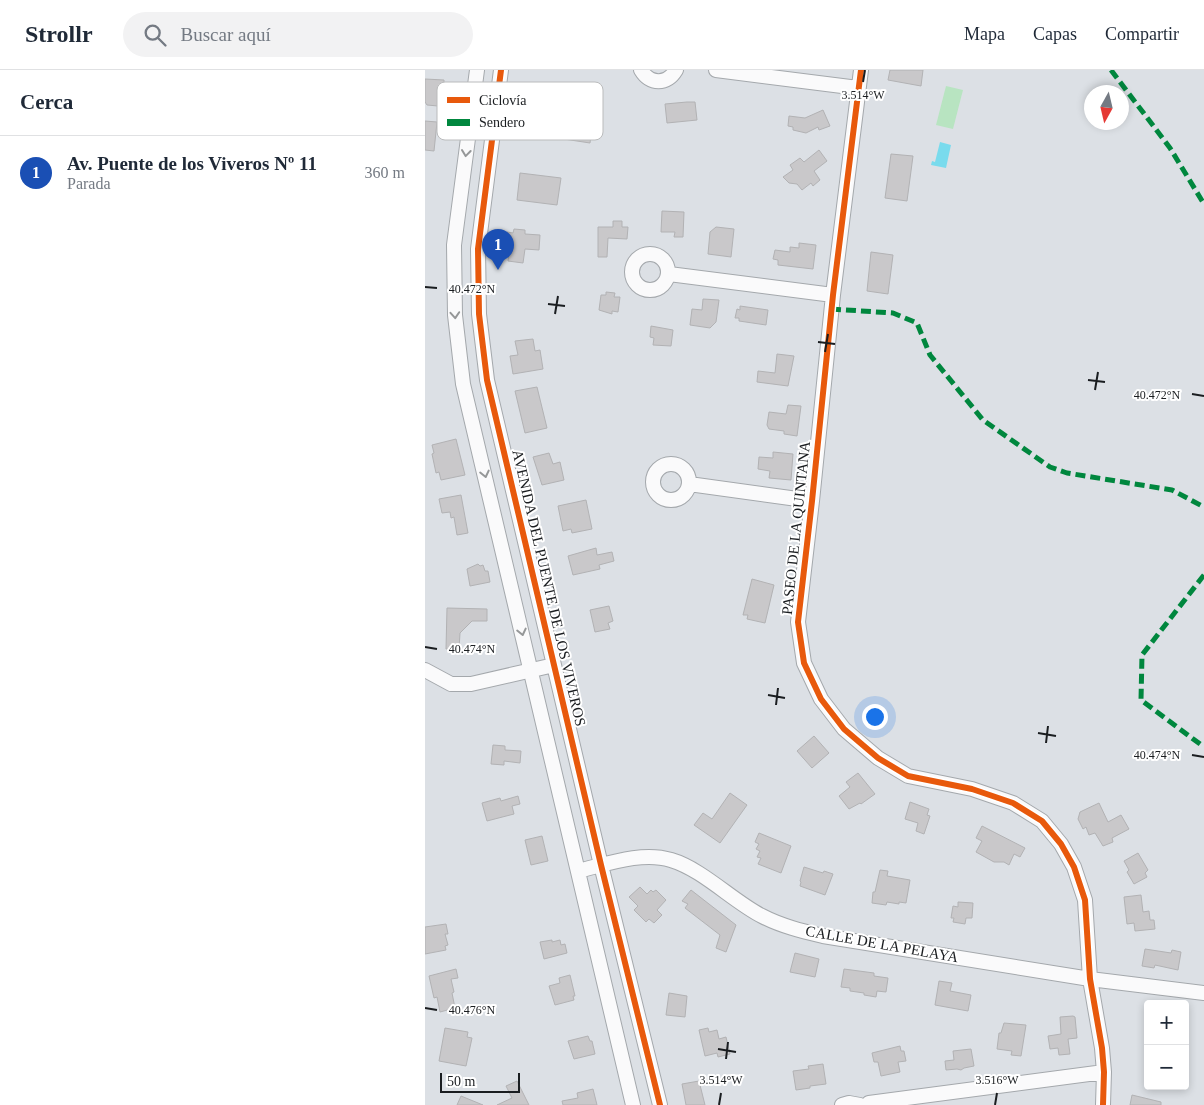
<!DOCTYPE html>
<html lang="es">
<head>
<meta charset="utf-8">
<style>
	:root { --surface:#fff; --page:#f2f2f3; --text:#1f2937; --muted:#747a83; --line:#e0e1e3; --accent:#7c3aed }
	body { margin:0; font-family:Georgia,serif; background:var(--page); color:var(--text) }
	.controls { position:absolute; right:15px; bottom:15px; display:grid; overflow:hidden; border-radius:5px; box-shadow:0 2px 8px #0003 }
	.controls button { width:45px; height:45px; display:grid; place-items:center; padding:0; border:0; border-bottom:1px solid var(--line); background:var(--surface); color:var(--text); font:25px sans-serif }
	.compass { position:absolute; left:659px; top:15px; width:45px; height:45px; border-radius:50%; background:var(--surface); box-shadow:0 2px 8px #0003; rotate:188deg }
	.scale { position:absolute; left:15px; bottom:12px; width:80px; box-sizing:border-box; padding-left:5px; border:2px solid #1a1d20; border-top:0; font-size:14px; line-height:18px; white-space:nowrap; color:#1a1d20; -webkit-text-stroke:4px #fff; paint-order:stroke }
	.you { position:absolute; left:449px; top:646px; width:18px; height:18px; margin:-12px; border:4px solid #fff; border-radius:50%; background:#1a73e8; box-shadow:0 0 0 8px #1a73e833 }
	.badge { display:grid; place-items:center; width:32px; height:32px; border-radius:50%; background:var(--accent); color:#fff; font-size:16px; font-weight:700 }
	.pin { position:absolute; translate:-50% -41px; filter:drop-shadow(0 1px 2px #0008) }
	.pin::after { content:''; position:absolute; top:26px; width:18px; height:15px; background:inherit; clip-path:polygon(0 0,100% 0,50% 100%) }
	.list { margin:0; padding:0; list-style:none }
	h2 { display:flex; justify-content:space-between; align-items:center; height:65px; margin:0; padding:0 20px; font-size:21px }
	h2 small { font-size:16px; font-weight:400; color:var(--muted) }
	.list li { display:grid; grid-template-columns:32px 1fr auto; gap:15px; align-items:center; box-sizing:border-box; height:75px; padding:0 20px; border-top:1px solid var(--line) }
	.list b { display:block; font-size:19px; white-space:nowrap }
	.list p { margin:0; font-size:16px; white-space:nowrap; color:var(--muted) }
	.list em { font-size:16px; font-style:normal; color:var(--muted) }
	.icon { flex:none; width:28px; height:28px; fill:none; stroke:currentColor; stroke-width:2; stroke-linecap:round; stroke-linejoin:round }
	.map { position:relative; flex:none; width:779px; height:1035px; overflow:hidden }
	header { display:flex; align-items:center; gap:30px; box-sizing:border-box; height:70px; padding:0 25px; background:var(--surface); border-bottom:1px solid var(--line) }
	header strong { font-size:24px }
	nav { display:flex; gap:28px; margin-inline-start:auto; font-size:18px }
	.search { width:350px; height:45px; background:var(--page); display:flex; align-items:center; gap:12px; box-sizing:border-box; padding:0 18px; border-radius:28px; color:var(--muted); font-size:19px }
	main { display:flex }
	aside { flex:1; background:var(--surface) }
	.map>svg:first-child { display:block }
	.green { fill:#b8e4c1 }
	.water { fill:#79dbed }
	.building { fill:#c9c8ca; stroke:#b2b2b4 }
	.lines { fill:none; stroke-linecap:round; stroke-linejoin:round }
	.minor-casing { stroke:#a4a8ac; stroke-width:16 }
	.minor { stroke:#fafafb; stroke-width:14 }
	.quiet { stroke:#00873e; stroke-width:5; stroke-dasharray:10 5; stroke-linecap:butt }
	.cycleway-casing { stroke:#fff; stroke-width:9 }
	.cycleway { stroke:#e8590c; stroke-width:6 }
	.oneway { stroke:#959798 }
	.ticks { fill:none; stroke:#1a1d20; stroke-width:2 }
	.labels { text-anchor:middle; stroke-width:4; stroke-linejoin:round; paint-order:stroke }
	.street-label { font-size:15px; fill:#1a1d20; stroke:#fff }
	.key { fill:#fff; stroke:#babbbc; stroke-width:1 }
	.key-label { font-size:14px; fill:#1a1d20 }
	.ticks-label { font-size:12px; text-anchor:middle; fill:#1a1d20; stroke:#fff; stroke-width:4; stroke-linejoin:round; paint-order:stroke }
</style>
</head>
<body>
<header>
<strong>Strollr</strong>
<div class="search"><svg class="icon" aria-label="search" viewBox="0 0 24 24"><circle cx="10" cy="10" r="6"/><path d="M15 15l6 6"/></svg>Buscar aquí</div>
<nav><a>Mapa</a><a>Capas</a><a>Compartir</a></nav>
</header>
<main>
<aside>
<h2>Cerca<small></small></h2>
<ul class="list">
<li><span class="badge" style="background:#1a4fb4">1</span><div><b>Av. Puente de los Viveros Nº 11</b><p>Parada</p></div><em>360 m</em></li>
</ul>
</aside>
<div class="map">
<svg width="779" height="1035" viewBox="0 0 779 1035">
	<rect width="100%" height="100%" fill="#dce0e5"/>
	<path class="green" d="M521 16 538 20 528 59 511 55Z"/>
	<path class="water" d="M515 72 526 75 521 98 506 95 507 91 510 92Z"/>
	<path class="building" d="M465 0H498L496 16 463 10Z
		M0 9 19 10V34H14L13 36 2 35 0 32Z
		M262 32H270L272 50 242 53 240 34Z
		M398 40 405 56 394 60 393 57 381 63 368 60V57L363 56 364 46 380 48Z
		M0 51 12 52 9 81 0 80Z
		M141 54 167 58 165 73 139 69Z
		M394 80 402 91 389 101 395 110 388 116 386 113 377 120 372 114 364 113 358 107 368 100 365 95 375 88 379 92Z
		M466 84 488 86 482 131 460 128Z
		M95 103 136 108 132 135 92 130Z
		M237 141 259 142 258 167H249L250 162H236Z
		M188 151H197V157H203L202 169 183 168 182 187H173V157H188Z
		M291 157 309 159 306 187 283 184 285 162Z
		M89 159 100 160V164L115 165 114 180 100 179 98 193 83 191 84 182 80 181 82 162 88 163Z
		M374 173 391 175 388 199 353 195V190L348 189 350 180 365 182V177L374 178Z
		M446 182 468 185 463 224 442 221Z
		M181 222 190 223 189 227H195L193 242 187 241V244L174 240 176 225H181Z
		M278 229 294 230 291 252 285 258 265 255 267 239 277 240Z
		M315 236 343 240 341 255 314 251V248H310L312 239 315 240Z
		M226 256 248 260 246 276 228 275 229 268 225 267Z
		M108 269 110 281 115 280 118 299 88 304 85 286 93 285 90 271Z
		M352 284 369 286 363 316 332 312 333 301 350 303Z
		M112 317 122 358 100 363 90 321Z
		M363 335 376 336 372 366 359 364V361L344 359 342 355 344 342 361 344Z
		M31 369 40 405 16 410 14 402 11 403 7 384 9 383 7 375Z
		M348 382 368 384 366 410 344 408 345 401 333 399 334 387 348 388Z
		M124 383 128 394 135 392 139 410 117 415 108 387Z
		M36 425 43 463 32 465 29 447 26 448 25 442 17 443 14 429Z
		M161 430 167 459 147 463 146 459 138 461 133 436Z
		M171 478 172 485 187 482 189 491 174 495 175 499 148 505 143 486Z
		M53 494 55 496 58 495 60 501H63L65 512 45 516 42 499Z
		M327 509 349 515 340 553 322 549 323 545H318Z
		M184 536 188 551 183 553 185 559 170 562 165 540Z
		M22 538 62 539V551H47L35 563 34 579H21Z
		M389 666 404 683 387 698 372 681Z
		M68 675 80 676V680L96 681 95 693 79 691V695L66 694Z
		M433 703 450 724 436 734 435 733 424 739 414 726 425 717 421 712Z
		M305 723 322 735 295 773 269 755 278 743 287 749Z
		M93 726 95 734 87 736 89 744 62 751 57 733 75 728 76 731Z
		M485 732 504 739 502 745 505 746 499 764 491 761 493 753 480 749Z
		M674 733 683 752 696 745 704 759 687 768 688 772 678 776 670 763 664 765 661 757 658 759 653 749 655 742Z
		M557 756 600 778 595 787 589 784 584 795 579 792H569L551 782 557 771 551 768Z
		M334 763 366 776 356 803 333 794 336 788 332 787 335 781 331 779 334 774 330 772Z
		M117 766 123 791 106 795 100 770Z
		M713 783 723 800 720 803 722 807 709 814 702 802 704 800 699 791Z
		M379 797 398 803 399 801 408 804 400 825 375 816 376 812 375 811Z
		M455 800 463 801 462 806 485 810 481 833 474 832V834L462 832 461 835 447 833 448 822H450Z
		M215 817 222 824 226 820 228 822 231 820 241 830 232 840 237 845 229 853 224 849 221 852 209 840 213 836 204 827Z
		M266 820 311 855 301 882 291 878 295 865 260 838 263 834 257 831Z
		M716 825 718 842 724 841 725 850H729L730 859 710 861 709 853 702 854 699 827Z
		M533 832 548 833 547 848H541L540 854 528 852 529 848H526L528 836 533 837Z
		M21 854 23 864H20L23 875 20 876 21 880 0 884V857Z
		M127 870V872L135 870 136 875 140 874 142 883 119 889 115 872Z
		M720 879 746 883 747 880 756 882 753 900 730 895 729 898 717 896Z
		M370 883 394 889 390 907 365 902Z
		M31 899 33 908 26 909 29 922 27 923 30 938 15 942 12 927 9 928 4 906Z
		M419 899 449 903V906L463 908 461 922 452 921 451 927 439 925V923L425 921V918L416 917Z
		M145 905 150 926H148L149 930 130 935 124 916 135 913 134 908Z
		M514 911 527 913 525 921 546 925 543 941 510 935Z
		M244 923 262 926 260 947 241 945Z
		M648 946 650 947 652 968 643 969 645 984 634 985 633 978 625 979 623 966 636 964 635 947Z
		M579 953 601 955 596 986 586 985 587 981 572 979 574 963H576Z
		M20 958 43 962 42 967 47 968 41 996 14 991Z
		M283 958 284 962 292 960 294 969 301 967 305 984 293 987 292 983 280 986 274 960Z
		M163 966 165 971H167L170 984 149 989 143 971Z
		M475 976 476 981H479L481 991 473 992 475 1002 456 1006 453 992H449L447 983Z
		M546 979 549 996 539 998 536 1000 532 999 521 1000 520 991 529 990 528 981Z
		M398 994 401 1014 385 1016V1018L371 1020 368 1001 384 999 383 996Z
		M92 1011 104 1035H72L87 1028 81 1016Z
		M274 1011 280 1035H261L257 1014Z
		M168 1019 172 1035H138L137 1031 153 1028 152 1023Z
		M707 1025 736 1032V1035H705Z
		M36 1026 58 1035H32Z"/>
	<g class="lines">
		<g class="minor-casing">
			<path id="minor" d="M52 0 29 175 30 245 38 314 208 1035
				M76 0 53 179 54 244 62 310 176 795 235 1035
				M216 0C225 15 242 15 251 0
				M291 0 433 18
				M436 0 408 225 387 431 373 552 379 593 396 629 419 659 453 688 483 706 547 719 588 733 617 751 636 774 649 797 660 830 665 909 677 978 679 1002 678 1035
				M207 202a18 18 0 1 1 36 0a18 18 0 1 1-36 0Z
				M244 204 408 225
				M228 412a18 18 0 1 1 36 0a18 18 0 1 1-36 0Z
				M264 414 387 431
				M0 600 26 614H46L129 595
				M153 801C182 794 217 781 246 790 277 799 309 832 337 846 356 856 377 861 398 866L665 909 779 923
				M417 1035 424 1033 435 1035
				M443 1035 444 1033 679 1002"/>
		</g>
		<use href="#minor" class="minor"/>
		<path class="quiet" d="M686 0 745 78 779 134
			M406 239 468 243 492 253 505 285 558 350 625 397 642 403 747 420 779 437
			M779 505 717 585 716 630 779 677"/>
		<g class="cycleway-casing">
			<path id="cycleway" d="M76 0 53 179 54 244 62 310 176 795 235 1035
				M436 0 408 225 387 431 373 552 379 593 396 629 419 659 453 688 483 706 547 719 588 733 617 751 636 774 649 797 660 830 665 909 677 978 679 1002 678 1035"/>
		</g>
		<use href="#cycleway" class="cycleway"/>
	</g>
	<defs><path id="oneway-chevron" d="M-2-3.5L2.5 0L-2 3.5" fill="none" stroke-width="1.6" stroke-linecap="round" stroke-linejoin="round" transform="scale(1.25)"/></defs>
	<g class="oneway">
		<use href="#oneway-chevron" transform="translate(41 83) rotate(97)"/>
		<use href="#oneway-chevron" transform="translate(30 245) rotate(86)"/>
		<use href="#oneway-chevron" transform="translate(60 404) rotate(77)"/>
		<use href="#oneway-chevron" transform="translate(97 562) rotate(77)"/>
	</g>
	<path class="ticks" d="M438 12 440 0M0 217 12 218M123 234 140 236M130 244 133 226M393 272 410 274M400 282 403 264M663 310 680 312M670 320 673 302M767 324 779 326M0 577 12 579M343 625 360 628M351 635 353 618M613 663 631 666M621 673 623 656M767 685 779 687M0 938 12 940M293 979 311 982M301 989 303 972M294 1035 296 1023M570 1035 572 1023"/>
	<g class="labels">
		<g class="street-label">
			<text transform="translate(371 458) rotate(-84)" y="5">PASEO DE LA QUINTANA</text>
			<text transform="translate(124 518) rotate(77)" y="5">AVENIDA DEL PUENTE DE LOS VIVEROS</text>
			<text transform="translate(457 874) rotate(10)" y="5">CALLE DE LA PELAYA</text>
		</g>
	</g>
	<rect x="12" y="12" width="166" height="58" rx="8" class="key"/>
	<rect x="22" y="27" width="23" height="6" fill="#e8590c"/>
	<rect x="22" y="49" width="23" height="7" fill="#00873e"/>
	<g class="key-label">
		<text x="54" y="35">Ciclovía</text>
		<text x="54" y="57">Sendero</text>
	</g>
	<g class="ticks-label">
		<text x="438" y="29">3.514°W</text>
		<text x="47" y="223">40.472°N</text>
		<text x="732" y="329">40.472°N</text>
		<text x="47" y="583">40.474°N</text>
		<text x="732" y="689">40.474°N</text>
		<text x="47" y="944">40.476°N</text>
		<text x="296" y="1014">3.514°W</text>
		<text x="572" y="1014">3.516°W</text>
	</g>
</svg>
<div class="controls">
<button>+</button>
<button>−</button>
</div>
<svg class="compass" viewBox="-18 -18 36 36"><path d="M0-13l5 13h-10z" fill="#e53935"/><path d="M0 13l5-13h-10z" fill="#747a83"/></svg>
<div class="scale">50 m</div>
<div class="you"></div>
<div class="pin badge" style="left:73px;top:200px;background:#1a4fb4">1</div>
</div>
</main>
</body>
</html>
